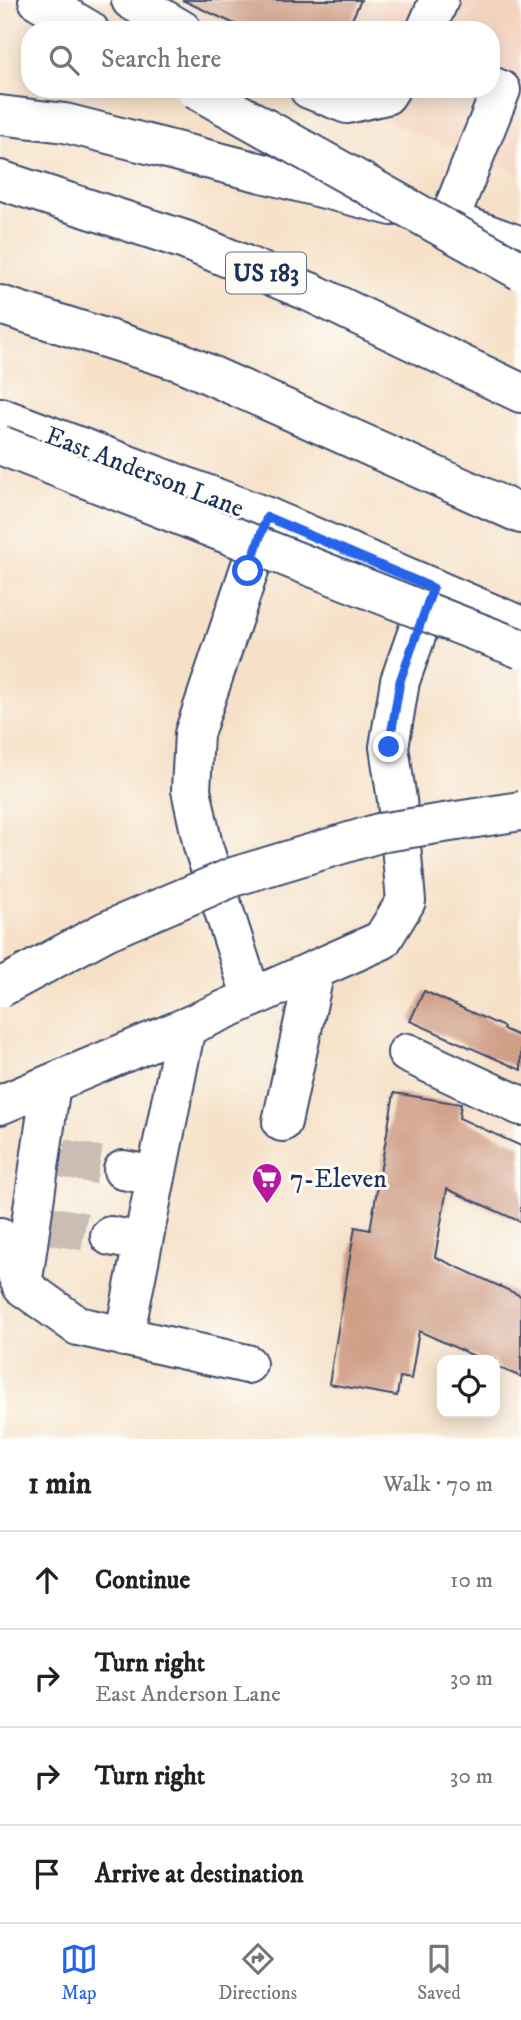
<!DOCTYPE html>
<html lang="en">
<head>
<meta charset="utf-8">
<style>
	:root { --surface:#fff; --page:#f2f2f2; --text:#222; --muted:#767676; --line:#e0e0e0; --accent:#2563eb }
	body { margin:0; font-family:"IM FELL DW Pica",serif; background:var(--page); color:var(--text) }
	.controls { position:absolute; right:21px; bottom:21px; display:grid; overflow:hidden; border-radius:14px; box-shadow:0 4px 18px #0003 }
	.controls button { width:63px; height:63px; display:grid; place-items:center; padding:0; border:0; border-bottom:2px solid var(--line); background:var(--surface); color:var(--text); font:35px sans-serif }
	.stop { position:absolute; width:21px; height:21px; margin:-16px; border:5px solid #2563eb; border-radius:50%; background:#fff }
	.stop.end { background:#2563eb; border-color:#fff; box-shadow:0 2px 7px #0008 }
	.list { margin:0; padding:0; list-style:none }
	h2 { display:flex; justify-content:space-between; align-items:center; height:91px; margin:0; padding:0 28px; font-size:30px }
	h2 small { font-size:23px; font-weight:400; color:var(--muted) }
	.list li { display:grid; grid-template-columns:46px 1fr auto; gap:21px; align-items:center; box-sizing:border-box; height:98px; padding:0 28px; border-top:2px solid var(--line) }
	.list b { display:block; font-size:26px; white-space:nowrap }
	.list p { margin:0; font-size:23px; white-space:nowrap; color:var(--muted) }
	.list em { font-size:23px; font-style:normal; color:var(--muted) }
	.icon { flex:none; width:38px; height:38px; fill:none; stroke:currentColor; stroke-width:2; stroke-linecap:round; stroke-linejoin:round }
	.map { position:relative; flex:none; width:521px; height:1439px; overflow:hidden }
	.search { position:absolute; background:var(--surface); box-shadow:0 4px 18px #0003; left:21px; right:21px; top:21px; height:77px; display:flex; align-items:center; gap:18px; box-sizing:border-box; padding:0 24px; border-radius:28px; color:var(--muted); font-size:26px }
	.sheet { height:483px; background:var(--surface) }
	nav { display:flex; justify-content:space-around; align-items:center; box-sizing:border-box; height:98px; border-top:2px solid var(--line); background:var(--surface); font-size:19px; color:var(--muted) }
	nav a { display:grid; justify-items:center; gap:4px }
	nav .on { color:var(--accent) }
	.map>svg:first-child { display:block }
	.built { fill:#f4d4bf }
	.building { fill:#d09f87 }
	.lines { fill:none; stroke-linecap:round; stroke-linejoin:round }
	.minor-tunnel { stroke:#cabdb3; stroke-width:38; stroke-dasharray:38 19; stroke-linecap:butt }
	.minor-casing { stroke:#3c4a6e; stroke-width:42 }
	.major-casing { stroke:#3c4a6e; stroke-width:42 }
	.highway-casing { stroke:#3c4a6e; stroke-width:42 }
	.minor { stroke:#fff; stroke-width:38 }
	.major { stroke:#fff; stroke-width:38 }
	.highway { stroke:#fff; stroke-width:38 }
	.highway-bridge-casing { stroke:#3c4a6e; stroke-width:42; stroke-linecap:butt }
	.highway-bridge { stroke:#fff; stroke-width:38 }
	.route { stroke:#2563eb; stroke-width:9 }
	.labels { text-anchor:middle; stroke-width:6; stroke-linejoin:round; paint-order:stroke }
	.shield { fill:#fdfcf7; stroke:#5f6c8c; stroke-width:2 }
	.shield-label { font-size:24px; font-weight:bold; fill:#1b2f5e }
	.street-label { font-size:26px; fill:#1b2f5e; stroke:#fdfcf7 }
	.poi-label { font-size:26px; fill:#1b2f5e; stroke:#fdfcf7; text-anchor:start }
</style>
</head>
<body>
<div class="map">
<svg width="521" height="1439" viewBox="0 0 521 1439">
	<rect width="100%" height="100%" fill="#fdfcf7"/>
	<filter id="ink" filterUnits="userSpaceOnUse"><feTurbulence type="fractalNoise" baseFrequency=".0143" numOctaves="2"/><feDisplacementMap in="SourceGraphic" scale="14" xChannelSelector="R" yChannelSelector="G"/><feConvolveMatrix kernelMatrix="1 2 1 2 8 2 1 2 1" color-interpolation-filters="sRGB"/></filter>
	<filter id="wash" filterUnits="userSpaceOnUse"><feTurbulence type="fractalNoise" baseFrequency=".00686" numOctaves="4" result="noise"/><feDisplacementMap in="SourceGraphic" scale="28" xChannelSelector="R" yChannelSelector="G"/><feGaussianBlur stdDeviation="1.57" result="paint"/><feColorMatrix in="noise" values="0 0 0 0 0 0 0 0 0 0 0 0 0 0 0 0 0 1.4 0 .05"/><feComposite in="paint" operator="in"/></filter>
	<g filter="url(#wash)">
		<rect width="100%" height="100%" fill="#f6e1c8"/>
		<path class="built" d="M144 0H521V174L391 123 320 89H491V30H197Z"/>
		<g id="blocks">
			<path class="building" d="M182 0H361L347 30H248Z
				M424 991 504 1027 503 1029 521 1037V1070L410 1021Z
				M394 1093 461 1104 459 1118 521 1146V1222L447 1189 435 1257 521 1296V1377L495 1366V1360H483L419 1331 411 1379 400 1377 397 1396 329 1384 355 1227 370 1230Z"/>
		</g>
	</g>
	<g filter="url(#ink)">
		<use href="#blocks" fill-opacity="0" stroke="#3c4a6e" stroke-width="2"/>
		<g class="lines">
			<path class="minor-tunnel" d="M62 1158 123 1170
				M47 1225 110 1236"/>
			<g class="minor-casing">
				<path id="minor" d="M131 0 182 30
					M426 30 439 0
					M309 89 347 104 386 95 390 89
					M449 220 501 90 491 86
					M252 998 203 846 191 790 194 734 267 517
					M407 1053 521 1106
					M0 1105 186 1027 382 940 406 901 397 800 389 747 400 681 433 588
					M282 1122 315 970
					M123 1170 156 1176
					M110 1236 143 1242
					M0 1237 22 1286 78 1326 247 1364
					M22 1286 51 1084
					M124 1337 186 1027"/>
			</g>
			<g class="major-casing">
				<path id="major" d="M0 115 65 123 392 206
					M457 223 521 246
					M0 417 267 517 521 626"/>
			</g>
			<g class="highway-casing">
				<path id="highway" d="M38 0 89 30
					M0 180 185 240 310 292 521 393
					M0 305 181 362 521 514"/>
			</g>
			<use href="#minor" class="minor"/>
			<use href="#major" class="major"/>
			<use href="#highway" class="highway"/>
			<g class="highway-bridge-casing">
				<path id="highway-bridge" d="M195 89 521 271
					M0 445 521 649
					M0 988 106 931 233 877 379 833 521 811"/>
			</g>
			<use href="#highway-bridge" class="highway-bridge"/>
		</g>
	</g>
	<g class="lines" filter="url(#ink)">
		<path class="route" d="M248 571 267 517 433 588 400 681 389 747"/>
	</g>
	<defs>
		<g id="supermarket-pin" transform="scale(1.575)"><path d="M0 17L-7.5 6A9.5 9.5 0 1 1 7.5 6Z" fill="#b5179e" stroke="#fdfcf7"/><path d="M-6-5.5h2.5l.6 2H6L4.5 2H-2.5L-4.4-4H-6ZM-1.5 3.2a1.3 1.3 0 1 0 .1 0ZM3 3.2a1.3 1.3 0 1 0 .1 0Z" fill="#fff"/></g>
	</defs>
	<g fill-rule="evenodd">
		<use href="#supermarket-pin" x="267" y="1178"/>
	</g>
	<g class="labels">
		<rect class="shield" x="226" y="252.5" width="80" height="41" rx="5"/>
		<g class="shield-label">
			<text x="266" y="281">US 183</text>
		</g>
		<g class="street-label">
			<text transform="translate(145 471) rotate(21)" y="9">East Anderson Lane</text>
		</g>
		<g class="poi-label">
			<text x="290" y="1187">7-Eleven</text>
		</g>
	</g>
</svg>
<div class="controls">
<button><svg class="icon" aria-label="locate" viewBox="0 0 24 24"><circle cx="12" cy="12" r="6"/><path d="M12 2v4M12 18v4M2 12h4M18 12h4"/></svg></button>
</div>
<div class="stop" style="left:248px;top:571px"></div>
<div class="stop end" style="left:389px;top:747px"></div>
<div class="search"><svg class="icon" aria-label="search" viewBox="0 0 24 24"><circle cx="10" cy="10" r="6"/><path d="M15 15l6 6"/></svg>Search here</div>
</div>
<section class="sheet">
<h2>1 min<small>Walk · 70 m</small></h2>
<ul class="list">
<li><svg class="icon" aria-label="ahead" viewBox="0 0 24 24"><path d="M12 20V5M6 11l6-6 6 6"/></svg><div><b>Continue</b></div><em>10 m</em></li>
<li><svg class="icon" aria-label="right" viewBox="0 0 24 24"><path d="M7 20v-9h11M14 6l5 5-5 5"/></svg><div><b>Turn right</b><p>East Anderson Lane</p></div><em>30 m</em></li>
<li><svg class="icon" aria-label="right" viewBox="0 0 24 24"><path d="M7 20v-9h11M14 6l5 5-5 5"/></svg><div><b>Turn right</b></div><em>30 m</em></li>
<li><svg class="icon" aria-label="arrive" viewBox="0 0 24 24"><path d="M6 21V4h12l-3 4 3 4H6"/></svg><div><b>Arrive at destination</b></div></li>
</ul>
</section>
<nav>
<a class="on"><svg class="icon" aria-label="map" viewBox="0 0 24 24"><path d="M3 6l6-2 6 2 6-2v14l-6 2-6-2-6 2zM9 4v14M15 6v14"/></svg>Map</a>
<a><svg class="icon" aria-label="directions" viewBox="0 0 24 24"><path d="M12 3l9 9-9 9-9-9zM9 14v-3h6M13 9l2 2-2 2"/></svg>Directions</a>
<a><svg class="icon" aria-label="saved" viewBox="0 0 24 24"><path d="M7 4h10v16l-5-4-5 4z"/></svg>Saved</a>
</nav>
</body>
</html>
